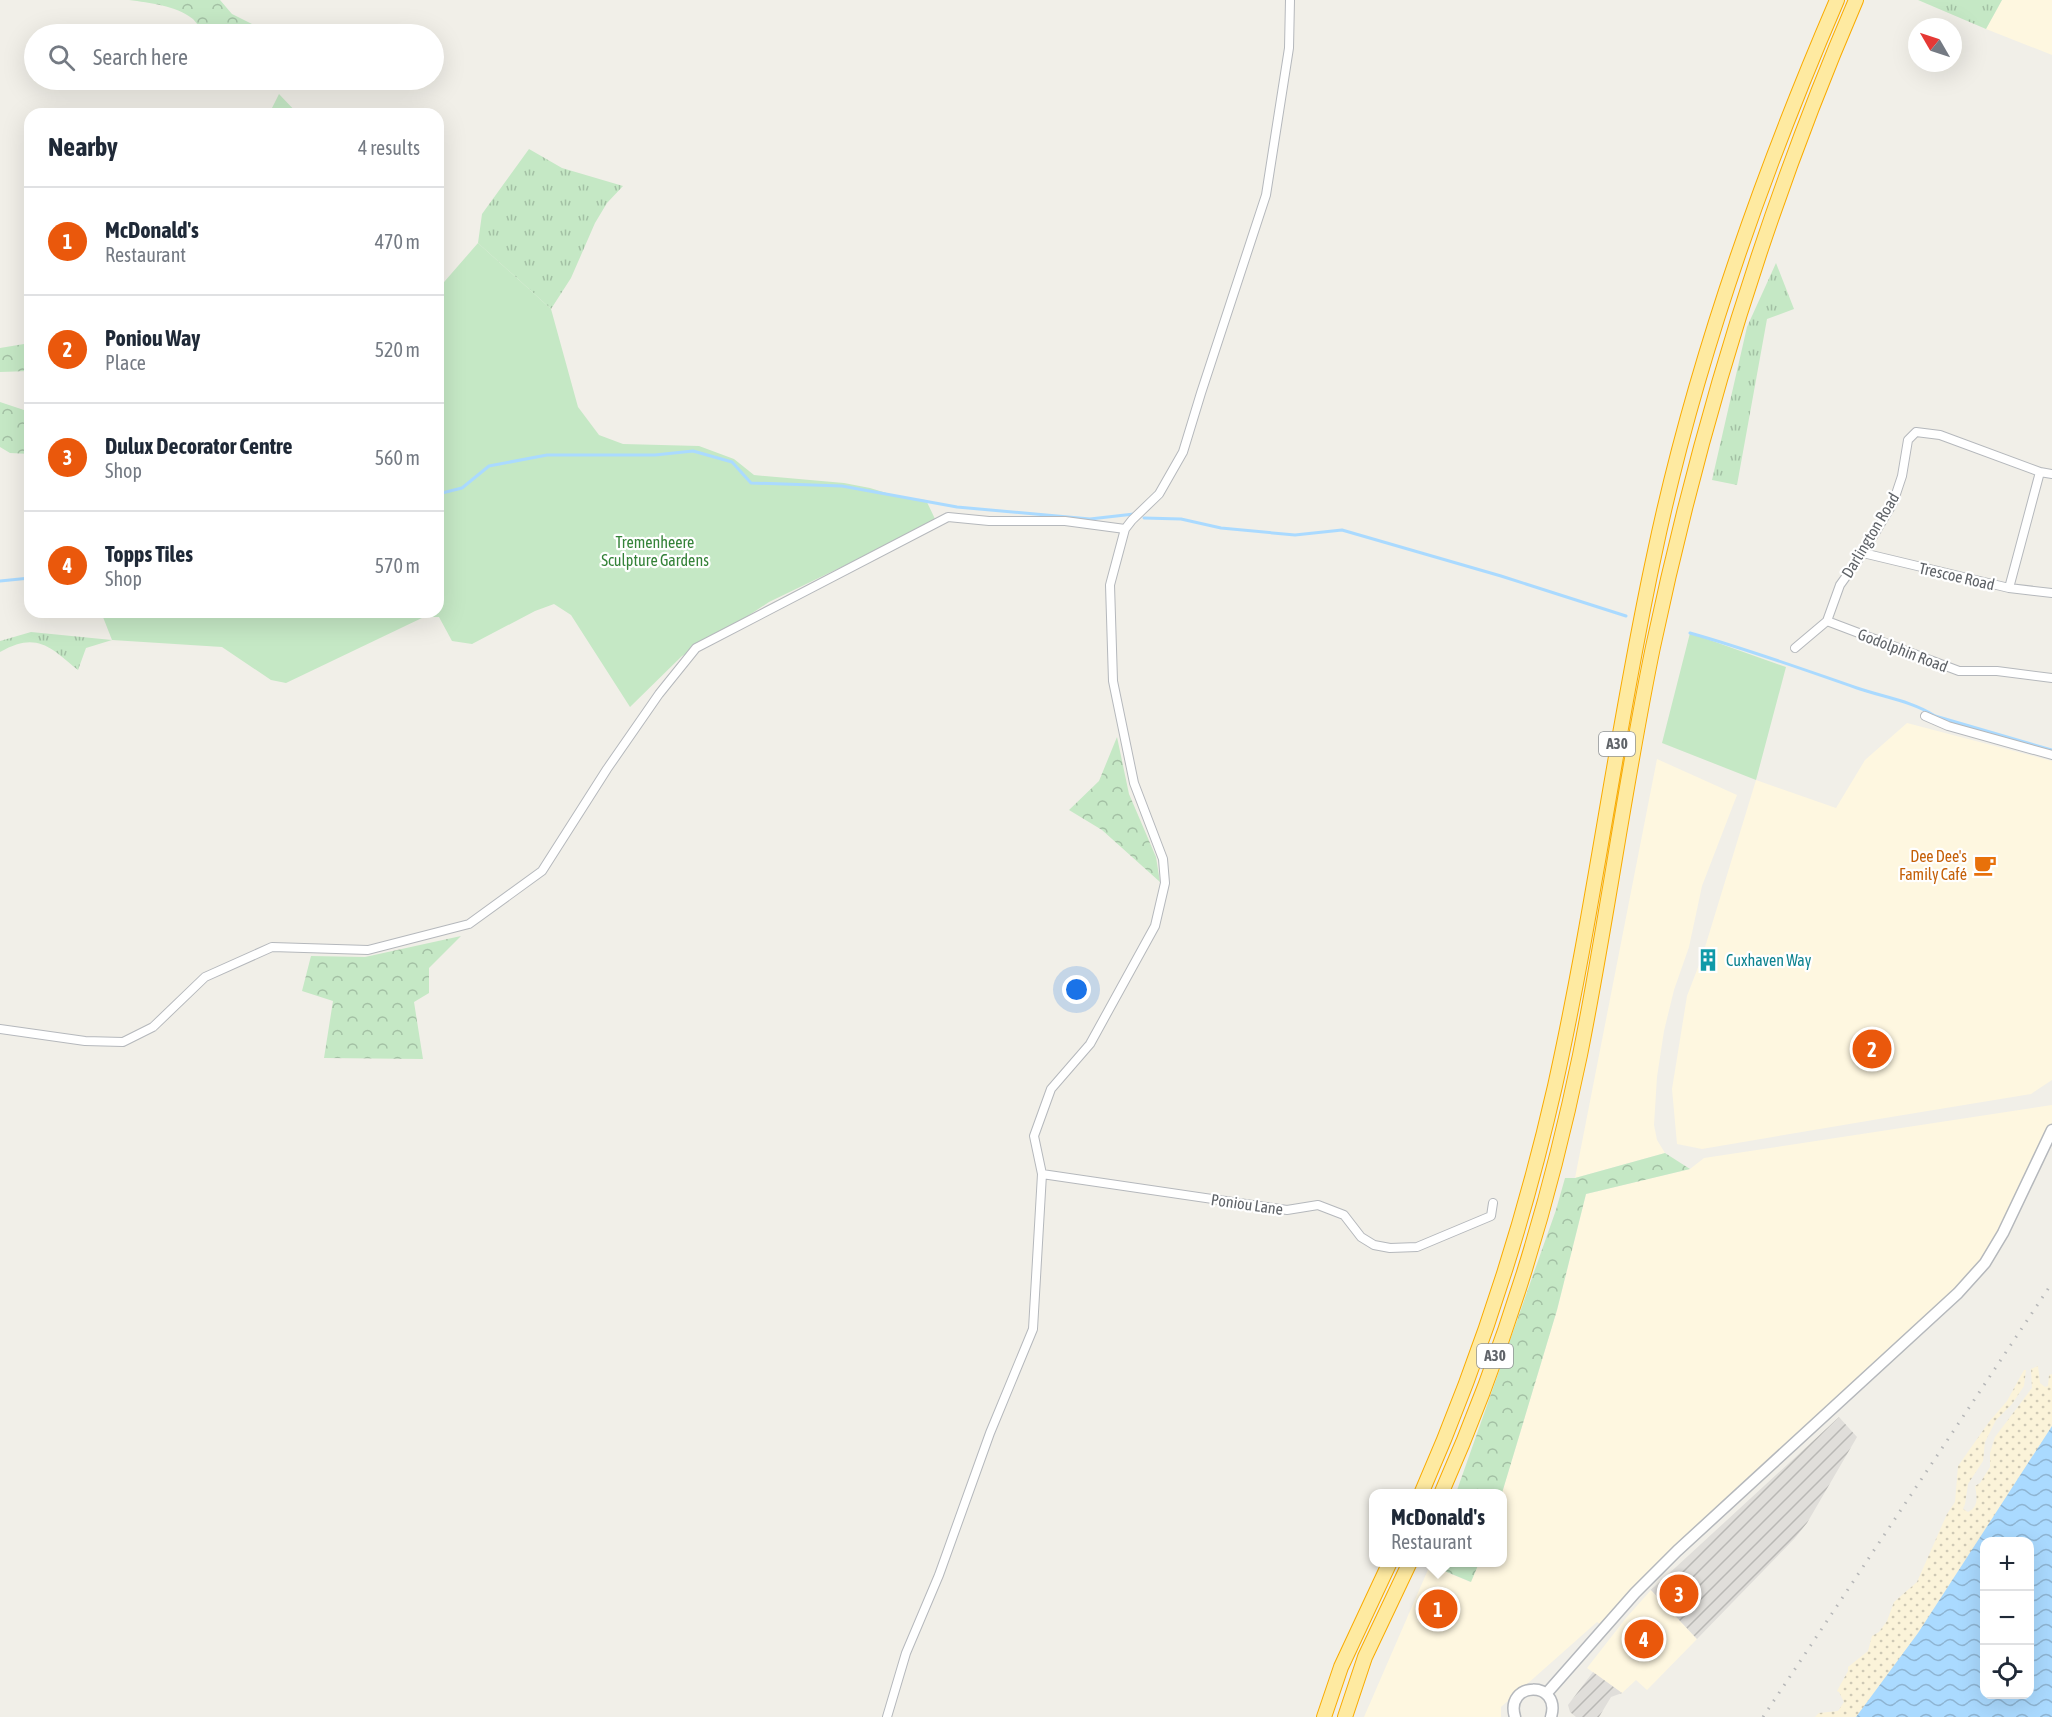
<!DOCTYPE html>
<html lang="en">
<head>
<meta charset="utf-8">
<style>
	:root { --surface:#fff; --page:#f6f6f7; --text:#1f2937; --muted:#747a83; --line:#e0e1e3; --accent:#ea580c }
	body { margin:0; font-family:"Asap Condensed",sans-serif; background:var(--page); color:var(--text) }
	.controls { position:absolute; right:18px; bottom:18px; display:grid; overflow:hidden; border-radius:12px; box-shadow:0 6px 24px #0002 }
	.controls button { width:54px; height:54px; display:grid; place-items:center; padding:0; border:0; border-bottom:2px solid var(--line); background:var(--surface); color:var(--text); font:30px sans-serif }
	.compass { position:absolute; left:1908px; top:18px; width:54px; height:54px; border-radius:50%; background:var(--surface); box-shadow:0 6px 24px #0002; rotate:309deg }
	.you { position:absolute; left:1077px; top:990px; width:21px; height:21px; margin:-15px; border:4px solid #fff; border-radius:50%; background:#1a73e8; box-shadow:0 0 0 9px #1a73e833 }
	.badge { display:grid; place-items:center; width:39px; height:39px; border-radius:50%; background:var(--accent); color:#fff; font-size:20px; font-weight:700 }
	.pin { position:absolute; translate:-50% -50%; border:3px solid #fff; box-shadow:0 2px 6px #0006 }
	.popup { position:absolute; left:1369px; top:1489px; width:138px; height:78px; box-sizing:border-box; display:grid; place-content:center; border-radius:12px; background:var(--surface); filter:drop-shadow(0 2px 4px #0005); font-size:20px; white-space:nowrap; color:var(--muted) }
	.popup b { font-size:22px; color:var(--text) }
	.popup::after { content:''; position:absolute; left:50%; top:100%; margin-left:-12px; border:12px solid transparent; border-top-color:var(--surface) }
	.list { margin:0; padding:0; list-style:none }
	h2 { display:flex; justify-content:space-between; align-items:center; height:78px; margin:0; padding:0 24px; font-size:26px }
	h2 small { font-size:20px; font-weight:400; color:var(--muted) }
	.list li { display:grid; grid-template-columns:39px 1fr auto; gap:18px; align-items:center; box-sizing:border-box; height:108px; padding:0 24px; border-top:2px solid var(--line) }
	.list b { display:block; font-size:22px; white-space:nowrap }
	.list p { margin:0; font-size:20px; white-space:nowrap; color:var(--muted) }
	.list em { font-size:20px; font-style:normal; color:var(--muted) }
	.icon { flex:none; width:33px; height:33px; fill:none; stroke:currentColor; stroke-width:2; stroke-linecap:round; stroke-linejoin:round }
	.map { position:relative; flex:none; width:2052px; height:1717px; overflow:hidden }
	.search { position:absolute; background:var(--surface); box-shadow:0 6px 24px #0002; left:24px; top:24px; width:420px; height:66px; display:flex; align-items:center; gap:15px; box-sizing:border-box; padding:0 21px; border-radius:33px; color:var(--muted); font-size:22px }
	.panel { position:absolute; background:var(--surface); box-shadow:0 6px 24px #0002; left:24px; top:108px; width:420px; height:510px; border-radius:18px }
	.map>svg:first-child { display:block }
	.commercial { fill:#fef7e0 }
	.industrial { fill:url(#industrial-furrows) }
	.grass { fill:url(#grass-tufts) }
	.forest { fill:url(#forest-crowns) }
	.sand { fill:url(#sand-dots); fill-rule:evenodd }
	.green { fill:#c5e8c5 }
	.water { fill:url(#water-waves); fill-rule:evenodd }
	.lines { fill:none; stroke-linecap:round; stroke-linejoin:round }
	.stream { stroke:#aadaff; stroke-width:3 }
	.minor-casing { stroke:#b5b8bc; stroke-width:10 }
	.tertiary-casing { stroke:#b5b8bc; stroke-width:13 }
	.trunk-casing { stroke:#f9ab00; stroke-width:16 }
	.minor { stroke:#fff; stroke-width:8 }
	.tertiary { stroke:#fff; stroke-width:10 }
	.trunk { stroke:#feeaa1; stroke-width:14 }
	.rail { stroke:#b6b7b8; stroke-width:3; stroke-dasharray:1.5 8; stroke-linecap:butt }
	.labels { text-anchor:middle; stroke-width:4.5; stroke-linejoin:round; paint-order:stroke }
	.shield { fill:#fff; stroke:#8f9295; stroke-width:1.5 }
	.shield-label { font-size:15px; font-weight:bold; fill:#5f6368 }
	.street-label { font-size:16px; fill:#5f6368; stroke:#fff }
	.park-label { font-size:16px; fill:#348238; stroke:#fff }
	.food-label { font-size:16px; fill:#c56008; stroke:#fff; text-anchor:end }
	.culture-label { font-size:16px; fill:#0d838f; stroke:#fff; text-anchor:start }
</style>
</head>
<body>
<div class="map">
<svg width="2052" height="1717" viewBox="0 0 2052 1717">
	<defs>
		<pattern id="industrial-furrows" width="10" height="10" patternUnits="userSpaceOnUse" patternTransform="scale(1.5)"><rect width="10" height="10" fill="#e0deda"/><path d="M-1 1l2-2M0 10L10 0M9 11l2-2" fill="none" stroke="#b9b8b5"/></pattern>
		<pattern id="grass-tufts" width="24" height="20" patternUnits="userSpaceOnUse" patternTransform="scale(1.5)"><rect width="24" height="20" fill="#c5e8c5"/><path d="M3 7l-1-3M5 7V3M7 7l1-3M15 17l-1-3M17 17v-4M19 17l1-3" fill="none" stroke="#a3c0a4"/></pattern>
		<pattern id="forest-crowns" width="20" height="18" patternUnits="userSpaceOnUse" patternTransform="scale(1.5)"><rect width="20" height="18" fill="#c5e8c5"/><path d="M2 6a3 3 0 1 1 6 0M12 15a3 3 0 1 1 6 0" fill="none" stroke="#a3c0a4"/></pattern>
		<pattern id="sand-dots" width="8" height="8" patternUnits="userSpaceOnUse" patternTransform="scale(1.5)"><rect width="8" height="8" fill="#fbf3d9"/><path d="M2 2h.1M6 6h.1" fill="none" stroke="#cec8b4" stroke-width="1.8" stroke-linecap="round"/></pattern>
		<pattern id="water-waves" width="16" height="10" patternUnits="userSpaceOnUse" patternTransform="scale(1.5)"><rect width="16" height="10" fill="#aadaff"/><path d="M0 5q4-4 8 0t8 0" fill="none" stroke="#8eb4d2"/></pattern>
	</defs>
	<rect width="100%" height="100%" fill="#f1efe8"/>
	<path class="commercial" d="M2002 0H2052V55L1986 29Z
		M1907 723 2052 761V1080L2031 1094 1879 1119 1702 1149 1677 1144 1672 1089 1687 996 1702 957 1756 780 1836 808 1865 760Z
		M1657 759 1737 795 1702 886 1689 947 1674 990 1664 1031 1657 1077 1654 1125 1657 1140 1665 1153 1575 1178Z
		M2052 1105V1130L1985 1263 1605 1627 1597 1622 1501 1707V1717H1364L1430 1565 1470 1582 1479 1563 1502 1562V1493L1557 1310 1586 1194 1690 1169 1704 1158Z
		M1651 1590 1697 1639 1647 1690 1636 1680 1622 1693 1587 1668 1626 1618Z"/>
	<path class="industrial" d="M1839 1417 1857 1437 1807 1523 1795 1538 1697 1639 1651 1590Z
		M1593 1672 1622 1693 1611 1697 1599 1717H1576L1570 1712 1568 1705Z"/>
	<path class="grass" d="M1918 0H2002L1986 29Z
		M529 149 562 168 623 186 607 203 595 223 571 278 551 309 478 243 482 214Z
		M1776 263 1794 309 1767 319 1737 485 1712 480 1747 327Z
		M31 632 112 640 86 648 78 670C50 647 37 631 0 652V641Z"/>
	<path class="forest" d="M129 0H220L232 14 272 34H204C201 30 197 23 193 19 175 5 150 3 129 0Z
		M30 343V371L0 372V348Z
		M0 402 30 412V454L10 453 0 447Z
		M1117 737 1129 794 1156 857 1160 882 1102 830 1069 810 1099 781Z
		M461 936 429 968V993L414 1002 423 1059 324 1058 333 1001 302 991 311 956 365 957Z
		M1665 1153 1690 1169 1586 1194 1557 1310 1502 1493H1456L1556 1210 1565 1178H1575Z
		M1431 1563V1562L1479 1563 1471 1582 1430 1565Z"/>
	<path class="sand" d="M2038 1366 2040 1383 2045 1387 2048 1386 2049 1375 2052 1374V1717H1815L1819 1713 1838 1711 1844 1702 1839 1692 1837 1691 1848 1671V1667L1868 1651 1872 1636 1879 1632 1887 1621 1894 1602 1917 1582 1947 1514 1955 1502 1958 1466 1989 1422 2007 1401 2024 1370H2026L2024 1386 2012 1404 1996 1420 1985 1442 1983 1461 1968 1484 1965 1504 1963 1509 1968 1512C1979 1507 1977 1497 1975 1486L1980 1483 1990 1467V1453L1995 1437 2032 1388 2031 1369ZM1984 1542H2030V1694H1984Z"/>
	<path class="green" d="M279 94 298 114H269Z
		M478 243 551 309 578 407 599 435 623 444 699 446 734 459 754 475 844 483 870 488 903 498 926 500 935 519 916 531 769 602 707 643 682 656 630 707 571 615 554 604 535 611 472 644 452 641 439 617H424L286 683 271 680 222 647 112 640 101 612H438V289Z
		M1690 633 1786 667 1756 780 1662 743Z"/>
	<path class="water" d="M2052 1426V1717H1856L1918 1633ZM1984 1542H2030V1694H1984Z"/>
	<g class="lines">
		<path class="stream" d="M438 494 462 488 489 466 547 455H655L693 451 732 462 751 483 842 486 957 507 1090 519 1134 514
			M1144 518 1181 519 1221 528 1295 535 1342 530 1501 576 1626 616
			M0 581 30 578
			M1690 633C1747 649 1802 669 1857 688 1883 697 1912 701 1935 716L2052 750"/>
		<g class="minor-casing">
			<path id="minor" d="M2040 472 2052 474
				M1863 553 2009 588 2052 593
				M1827 621 1959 671H1997L2052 678
				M1795 648 1827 621 1840 585 1863 553 1893 503 1902 476 1908 440 1916 432 1940 435 2040 472 2009 588
				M1925 716 1948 726 2052 755
				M0 1029 85 1041 123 1042 153 1027 205 977 272 947 368 950 469 924 542 871 607 769 659 694 696 648 948 517 989 521H1065L1125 529
				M1042 1174 1287 1210 1318 1205 1344 1215 1361 1237 1374 1245 1390 1248 1417 1247 1491 1216 1493 1203
				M887 1717 906 1653 939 1575 990 1433 1033 1329 1042 1174 1034 1136 1051 1089 1090 1044 1155 926 1165 883 1163 859 1134 783 1113 681 1110 585 1125 529 1132 520 1159 494 1183 452 1201 393 1266 195 1289 48 1290 0"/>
		</g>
		<g class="tertiary-casing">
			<path id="tertiary" d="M1546 1694 1635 1593 1677 1551 1958 1293 1985 1263 2003 1233 2052 1130
				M1515 1717C1504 1681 1562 1680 1551 1717"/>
		</g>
		<g class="trunk-casing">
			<path id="trunk" d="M1421 1494C1479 1362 1523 1226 1555 1086 1594 910 1616 732 1654 556 1694 365 1760 179 1837 0
				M1441 1494C1503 1354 1549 1205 1580 1055 1607 920 1625 783 1653 647 1700 425 1766 209 1856 0
				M1324 1717 1341 1667 1390 1562
				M1345 1717 1365 1657 1410 1562"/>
		</g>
		<use href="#minor" class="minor"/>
		<use href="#tertiary" class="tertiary"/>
		<use href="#trunk" class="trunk"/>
		<path class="rail" d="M1763 1717 2052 1283"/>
	</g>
	<defs>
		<g id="cafe-bare" transform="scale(1.8)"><path d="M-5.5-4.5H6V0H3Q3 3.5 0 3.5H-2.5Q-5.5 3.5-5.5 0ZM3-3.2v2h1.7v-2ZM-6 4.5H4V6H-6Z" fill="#e8710a" stroke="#fff" stroke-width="2.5" paint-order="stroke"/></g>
		<g id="building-bare" transform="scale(1.8)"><path d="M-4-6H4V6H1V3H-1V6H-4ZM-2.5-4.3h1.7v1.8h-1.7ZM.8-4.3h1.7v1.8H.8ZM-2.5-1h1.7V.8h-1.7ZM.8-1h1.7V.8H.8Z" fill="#0f9aa8" stroke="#fff" stroke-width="2.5" paint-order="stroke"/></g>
	</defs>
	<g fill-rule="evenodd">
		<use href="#cafe-bare" x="1985" y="865"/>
		<use href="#building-bare" x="1708" y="960"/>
	</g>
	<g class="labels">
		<g class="shield">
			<rect x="1599" y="732" width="36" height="24" rx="4.5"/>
			<rect x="1477" y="1344" width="36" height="24" rx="4.5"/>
		</g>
		<g class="shield-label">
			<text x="1617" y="749">A30</text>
			<text x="1495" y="1361">A30</text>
		</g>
		<g class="street-label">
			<text transform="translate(1870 535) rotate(-59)" y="6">Darlington Road</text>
			<text transform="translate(1957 576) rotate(13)" y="6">Trescoe Road</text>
			<text transform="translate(1903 650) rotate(21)" y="6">Godolphin Road</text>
			<text transform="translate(1247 1204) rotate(8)" y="6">Poniou Lane</text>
		</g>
		<g class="park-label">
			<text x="655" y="548">Tremenheere<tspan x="655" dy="18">Sculpture Gardens</tspan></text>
		</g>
		<g class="food-label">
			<text x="1967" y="862">Dee Dee's<tspan x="1967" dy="18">Family Café</tspan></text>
		</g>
		<g class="culture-label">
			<text x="1726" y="966">Cuxhaven Way</text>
		</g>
	</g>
</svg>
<div class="controls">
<button>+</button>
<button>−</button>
<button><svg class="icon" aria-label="locate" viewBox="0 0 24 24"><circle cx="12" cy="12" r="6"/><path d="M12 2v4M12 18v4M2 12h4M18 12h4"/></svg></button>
</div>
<svg class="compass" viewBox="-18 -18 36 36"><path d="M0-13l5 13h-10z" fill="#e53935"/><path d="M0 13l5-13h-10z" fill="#747a83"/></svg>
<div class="you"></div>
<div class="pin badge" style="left:1438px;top:1609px">1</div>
<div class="popup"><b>McDonald's</b>Restaurant</div>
<div class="pin badge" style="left:1872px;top:1049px">2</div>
<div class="pin badge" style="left:1679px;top:1594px">3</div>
<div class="pin badge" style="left:1644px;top:1639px">4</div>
<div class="search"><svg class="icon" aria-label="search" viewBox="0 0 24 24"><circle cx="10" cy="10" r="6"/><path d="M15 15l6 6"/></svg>Search here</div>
<section class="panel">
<h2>Nearby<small>4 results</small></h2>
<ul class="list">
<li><span class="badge">1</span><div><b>McDonald's</b><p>Restaurant</p></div><em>470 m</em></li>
<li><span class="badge">2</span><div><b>Poniou Way</b><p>Place</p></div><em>520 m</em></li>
<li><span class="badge">3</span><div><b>Dulux Decorator Centre</b><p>Shop</p></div><em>560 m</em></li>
<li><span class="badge">4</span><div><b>Topps Tiles</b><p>Shop</p></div><em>570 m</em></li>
</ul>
</section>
</div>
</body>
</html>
